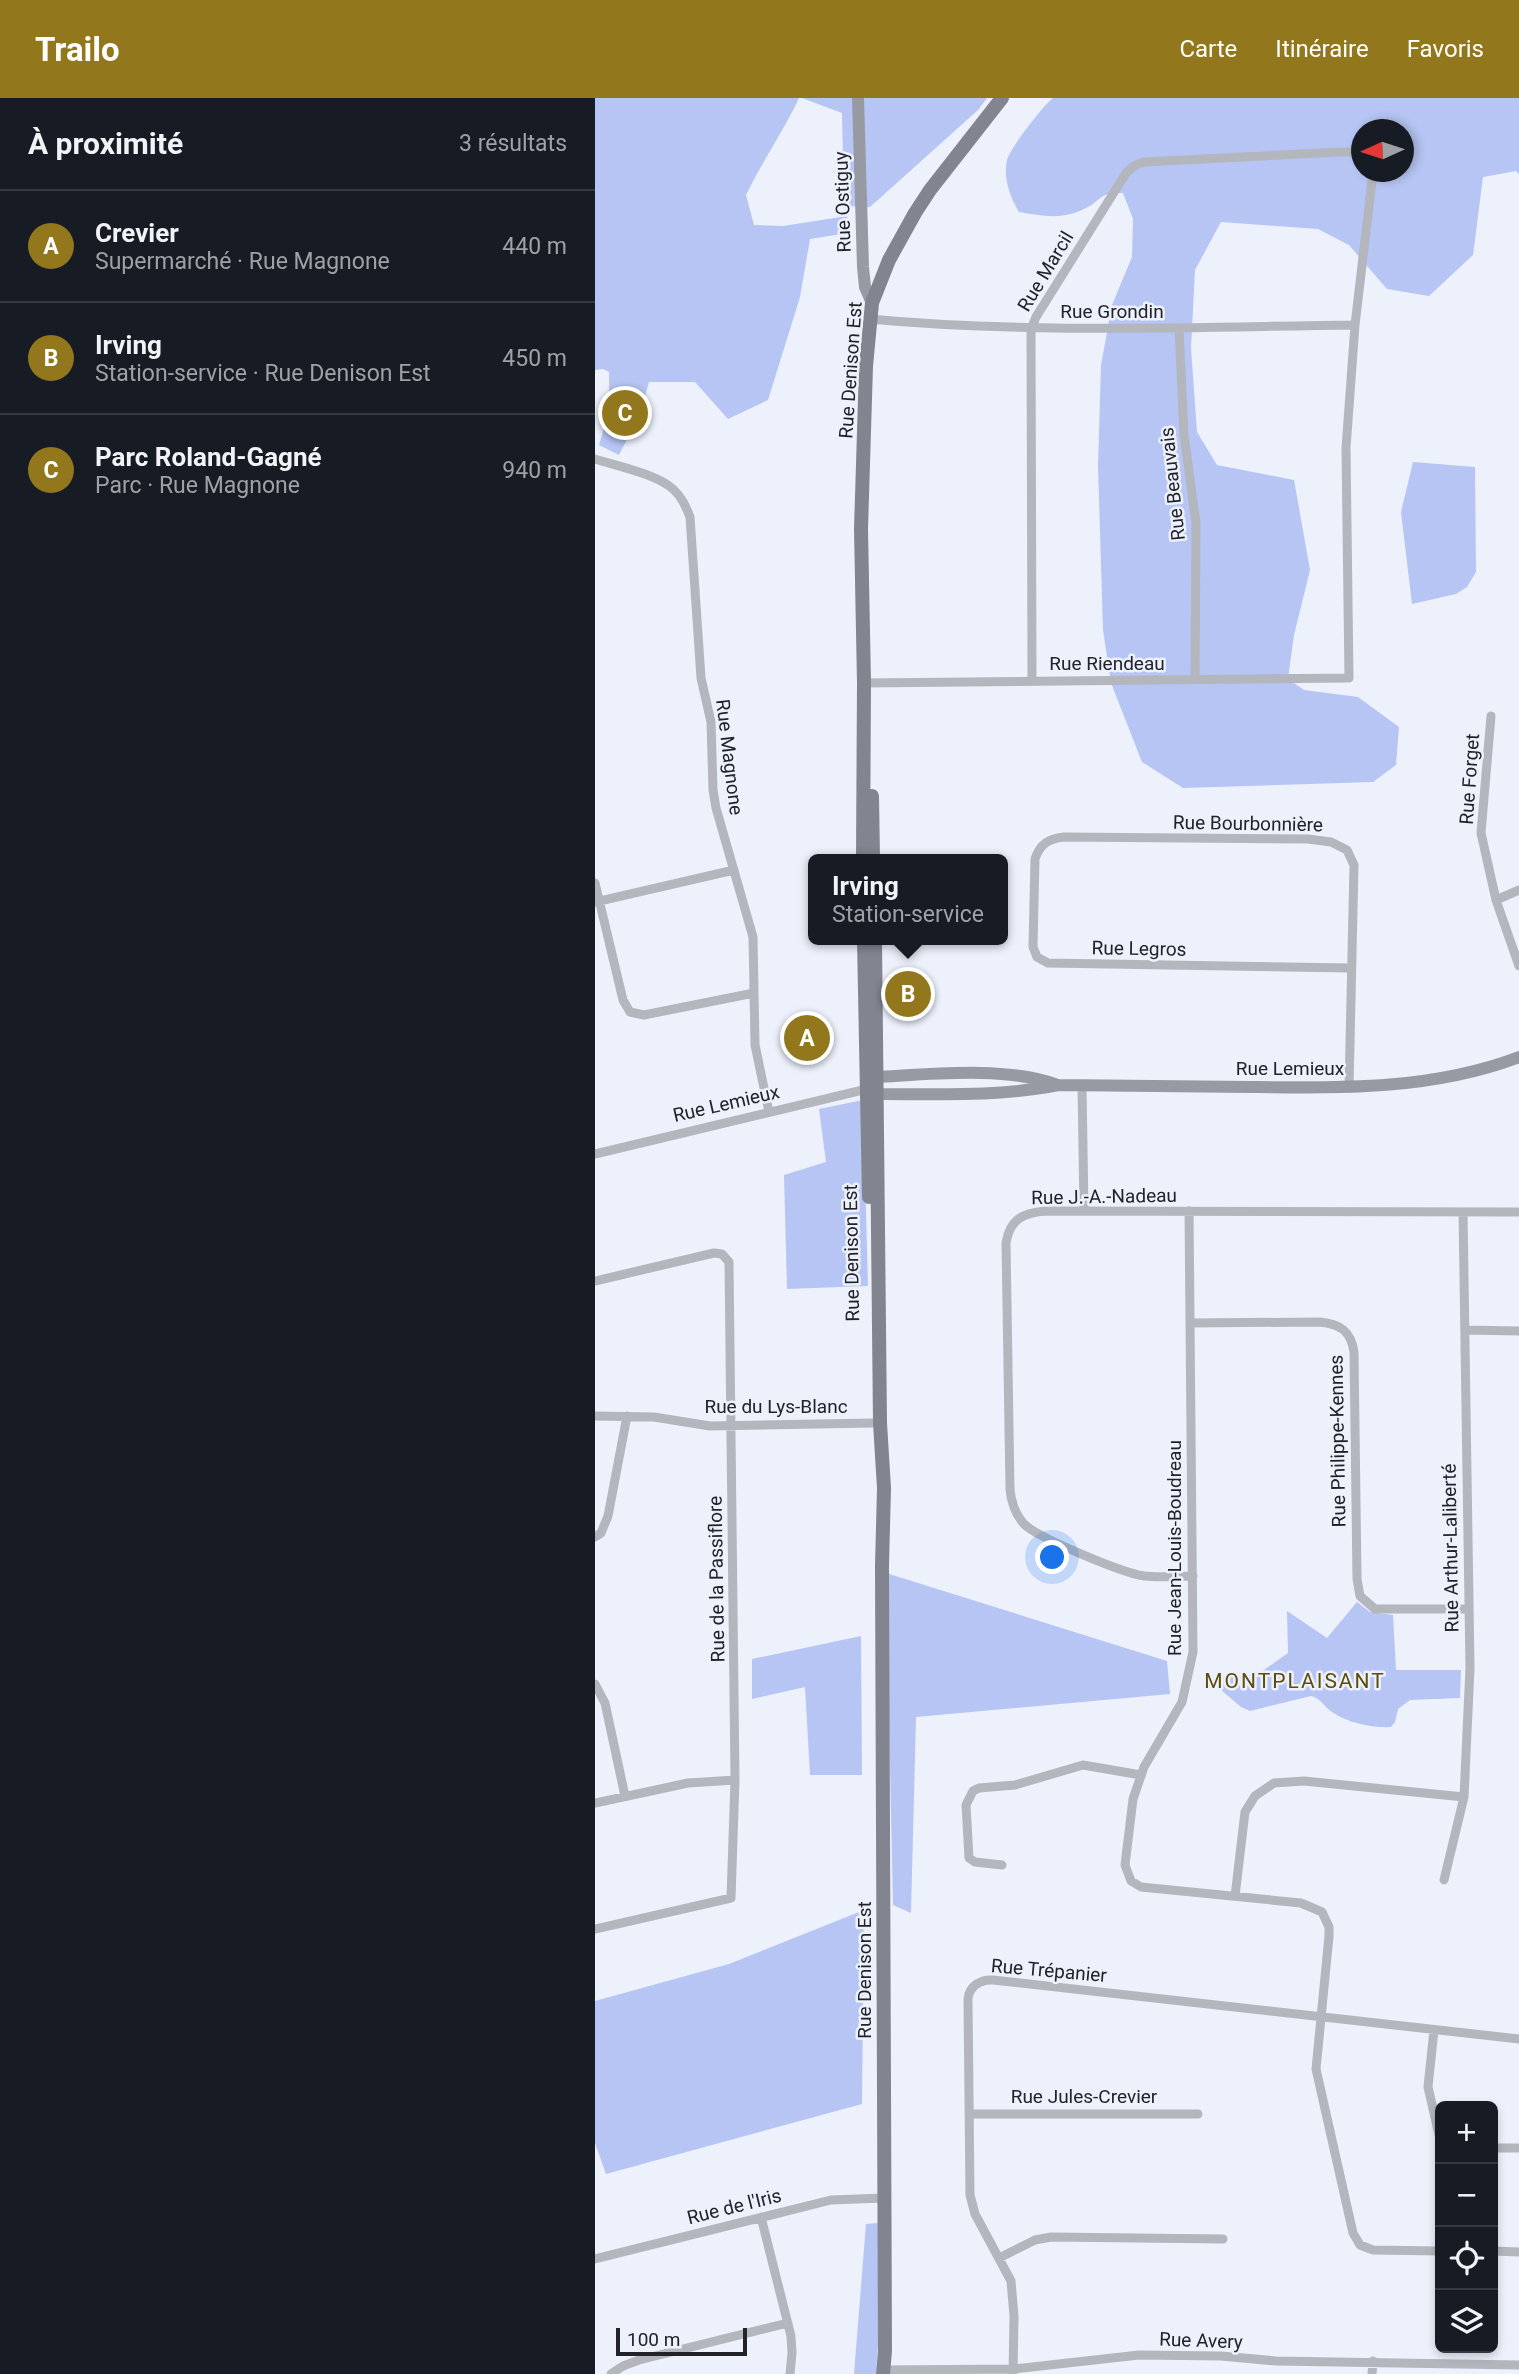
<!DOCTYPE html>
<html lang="fr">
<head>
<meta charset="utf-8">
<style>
	:root { --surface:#171b24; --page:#242831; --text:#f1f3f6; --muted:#9ea1a6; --line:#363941; --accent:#92771d }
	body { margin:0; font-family:Roboto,sans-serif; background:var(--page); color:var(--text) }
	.controls { position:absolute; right:21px; bottom:21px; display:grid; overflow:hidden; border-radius:10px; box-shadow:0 4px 10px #0003 }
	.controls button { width:63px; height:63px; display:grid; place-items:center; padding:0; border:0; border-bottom:2px solid var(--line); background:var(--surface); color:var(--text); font:35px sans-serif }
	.compass { position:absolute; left:756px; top:21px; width:63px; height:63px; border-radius:50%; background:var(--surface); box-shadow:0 4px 10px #0003; rotate:267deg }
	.scale { position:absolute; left:21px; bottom:18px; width:131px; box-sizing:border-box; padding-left:7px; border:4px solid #212328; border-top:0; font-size:19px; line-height:24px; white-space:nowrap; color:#212328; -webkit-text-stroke:5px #edf1fc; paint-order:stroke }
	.you { position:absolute; left:458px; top:1460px; width:24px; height:24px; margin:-18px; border:5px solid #fff; border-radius:50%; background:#1a73e8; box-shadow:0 0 0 10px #1a73e833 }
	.badge { display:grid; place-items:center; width:46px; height:46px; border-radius:50%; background:var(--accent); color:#fff; font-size:23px; font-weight:700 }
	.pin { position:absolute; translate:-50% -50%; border:4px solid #fff; box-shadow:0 2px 7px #0006 }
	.popup { position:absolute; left:213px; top:756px; width:200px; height:91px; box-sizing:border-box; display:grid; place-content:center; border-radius:10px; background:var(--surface); filter:drop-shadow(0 2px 5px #0005); font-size:23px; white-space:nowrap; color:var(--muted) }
	.popup b { font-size:26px; color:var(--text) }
	.popup::after { content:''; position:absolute; left:50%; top:100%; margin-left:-14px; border:14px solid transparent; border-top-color:var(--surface) }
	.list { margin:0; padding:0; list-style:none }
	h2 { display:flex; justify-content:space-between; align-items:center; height:91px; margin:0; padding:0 28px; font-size:30px }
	h2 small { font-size:23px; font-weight:400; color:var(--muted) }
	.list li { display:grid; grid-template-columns:46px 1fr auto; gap:21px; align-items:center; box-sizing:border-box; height:112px; padding:0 28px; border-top:2px solid var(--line) }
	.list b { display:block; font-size:26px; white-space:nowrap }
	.list p { margin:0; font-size:23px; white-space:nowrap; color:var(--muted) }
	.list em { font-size:23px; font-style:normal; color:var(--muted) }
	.icon { flex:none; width:38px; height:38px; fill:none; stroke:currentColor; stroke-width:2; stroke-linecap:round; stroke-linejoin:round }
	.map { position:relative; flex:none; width:924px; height:2276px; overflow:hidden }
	header { display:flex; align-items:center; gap:42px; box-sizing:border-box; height:98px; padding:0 35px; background:var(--accent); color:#fff }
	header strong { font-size:33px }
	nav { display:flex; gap:38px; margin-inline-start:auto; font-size:24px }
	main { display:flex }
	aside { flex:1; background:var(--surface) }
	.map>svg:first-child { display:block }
	.green { fill:#b6c5f3; fill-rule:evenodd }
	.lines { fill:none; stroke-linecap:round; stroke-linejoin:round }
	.street { stroke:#b4b6bd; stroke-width:9 }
	.secondary { stroke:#979aa3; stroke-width:12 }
	.primary { stroke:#828590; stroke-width:14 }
	.labels { text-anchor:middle; stroke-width:5; stroke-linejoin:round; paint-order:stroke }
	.street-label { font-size:19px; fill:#212328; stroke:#edf1fc }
	.neighbourhood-label { font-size:21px; letter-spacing:2px; fill:#5e4c0e; stroke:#edf1fc }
</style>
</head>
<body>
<header>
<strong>Trailo</strong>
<nav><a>Carte</a><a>Itinéraire</a><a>Favoris</a></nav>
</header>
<main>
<aside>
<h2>À proximité<small>3 résultats</small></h2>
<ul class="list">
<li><span class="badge">A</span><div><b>Crevier</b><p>Supermarché · Rue Magnone</p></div><em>440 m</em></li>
<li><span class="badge">B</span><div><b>Irving</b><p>Station-service · Rue Denison Est</p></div><em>450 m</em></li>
<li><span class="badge">C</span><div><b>Parc Roland-Gagné</b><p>Parc · Rue Magnone</p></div><em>940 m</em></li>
</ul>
</aside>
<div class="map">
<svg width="924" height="2276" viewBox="0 0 924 2276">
	<rect width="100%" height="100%" fill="#edf1fc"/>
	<path class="green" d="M0 0H204C188 34 167 64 151 97L159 127 188 128 252 118 253 135 215 141 205 199 173 302 133 321 100 284H54L45 316 24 357 4 347 14 313V274L8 271 0 272Z
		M207 0H392L383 12 275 109 249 108 247 15Z
		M458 0H924V76L921 73 888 79 878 157 834 198 792 191 754 147 723 131 626 124 600 172 596 250 602 334 622 367 699 382 715 472 699 537 693 581 709 592 763 599 804 629 801 667 778 684 588 690 547 664 516 585 508 532 503 368 506 267 517 207 537 159 538 121 528 95C503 94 508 102 489 111 467 122 447 118 424 114 415 99 408 80 412 62 415 50 448 8 458 0ZM766 32H808V74H766Z
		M818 364 880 369 881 474 872 489 861 496 817 506 806 414Z
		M268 1002 273 1188 192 1191 189 1077 231 1064 224 1011Z
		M289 1390 291 1475 572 1563 575 1596 321 1619 316 1815 298 1807Z
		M762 1504 775 1514 798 1517 801 1572H866L865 1600 815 1602 803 1611 800 1624 796 1629C778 1630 752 1625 737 1614 728 1608 727 1601 716 1598L655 1613 646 1609 625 1591 623 1579 662 1577 693 1555 692 1513 732 1540Z
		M266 1538 267 1677H215L210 1589 157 1601V1561Z
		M269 1812 267 2006 11 2076 0 2045V1903L134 1866Z
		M283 2125 285 2218 281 2276H259L271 2126Z"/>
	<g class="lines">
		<path class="street" d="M274 221C436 236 598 229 760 227
			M584 230 589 337 601 425 600 582
			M0 361C22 368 61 376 78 391 87 399 91 409 95 419L106 580 116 624 118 692 121 710 158 839 160 947 174 1014
			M437 582 436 231 441 219 531 75 539 68 549 64 746 54H758L766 58
			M269 585 754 580 751 350 760 227 778 74
			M896 618 886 735 901 802 924 868
			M0 785 28 902 35 914 49 917 159 895
			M901 802 924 792
			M0 804 139 772
			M487 987 489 1113
			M754 990 759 767 752 752 736 744 713 741 469 739C453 741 445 746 440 761L438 849 442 859 453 865 755 870
			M0 1056 272 991
			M594 1113 598 1554 587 1604 549 1669 538 1701 530 1767 536 1783 546 1789 706 1805 727 1814 734 1829V1838L721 1971 758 2135 765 2147 778 2152 845 2153
			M0 1183 119 1155 127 1156 134 1164 140 1682 136 1800 0 1831
			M595 1225 725 1224C745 1226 756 1233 759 1254L762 1481 765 1498 780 1511H874
			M870 1232 924 1233
			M0 1318 59 1319 115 1328 278 1325
			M0 1439 6 1435 13 1418 32 1318
			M598 1478C582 1478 565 1480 549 1478 528 1475 443 1440 429 1426 420 1416 416 1403 415 1391L411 1145C415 1121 428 1115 450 1113L924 1114
			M0 1586 10 1605 30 1698
			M0 1705 93 1685 140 1682
			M407 1767 380 1764 374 1760 371 1707 378 1693 384 1690 420 1687 488 1667 546 1677
			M849 1782 869 1699 875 1570 868 1114
			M640 1798 650 1714 660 1698 679 1685 709 1683 869 1699
			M839 1932 833 1989 845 2041
			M374 2016H603
			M898 2050H924
			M166 2119 196 2238 197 2255 195 2276
			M898 2153 924 2154
			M404 2160 440 2142 456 2139 628 2141
			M0 2161 236 2102 289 2100
			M288 2272 418 2271 544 2257 626 2258 681 2263 924 2267
			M16 2276 28 2268 44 2262 193 2225
			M418 2276 419 2218 416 2183 380 2116 375 2097 373 1901C374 1888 386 1881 398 1882L924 1941
			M777 2276 778 2263"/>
		<path class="secondary" d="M263 0 268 169 270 189 277 205
			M463 987C412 968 337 976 282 979L272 991 283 996C343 996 404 999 463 987 527 988 591 988 655 989 746 990 837 992 924 959"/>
		<path class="primary" d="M277 698 278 761
			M268 761 269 585 266 431 271 268 277 205 294 162 320 115 335 92 407 0
			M269 842 274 1099
			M280 842 285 1325 289 1390 287 1468 290 2253 288 2276"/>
	</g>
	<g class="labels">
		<g class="street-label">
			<text transform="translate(247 104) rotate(-92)" y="7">Rue Ostiguy</text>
			<text transform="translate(450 173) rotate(-59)" y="7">Rue Marcil</text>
			<text x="517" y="220">Rue Grondin</text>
			<text transform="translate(255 272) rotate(-86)" y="7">Rue Denison Est</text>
			<text transform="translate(577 386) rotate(-96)" y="7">Rue Beauvais</text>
			<text x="512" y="572">Rue Riendeau</text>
			<text transform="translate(135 659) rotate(83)" y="7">Rue Magnone</text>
			<text transform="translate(874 681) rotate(-86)" y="7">Rue Forget</text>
			<text transform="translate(653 725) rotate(1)" y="7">Rue Bourbonnière</text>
			<text transform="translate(544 850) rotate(1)" y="7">Rue Legros</text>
			<text x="695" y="977">Rue Lemieux</text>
			<text transform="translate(131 1005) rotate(-13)" y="7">Rue Lemieux</text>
			<text transform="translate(509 1098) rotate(-1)" y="7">Rue J.-A.-Nadeau</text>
			<text transform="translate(256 1155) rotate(-91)" y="7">Rue Denison Est</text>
			<text x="181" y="1315">Rue du Lys-Blanc</text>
			<text transform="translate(742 1343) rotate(-91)" y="7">Rue Philippe-Kennes</text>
			<text transform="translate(579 1450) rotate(-90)" y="7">Rue Jean-Louis-Boudreau</text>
			<text transform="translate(855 1450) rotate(-91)" y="7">Rue Arthur-Laliberté</text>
			<text transform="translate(121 1481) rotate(-91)" y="7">Rue de la Passiflore</text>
			<text transform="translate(269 1872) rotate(-90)" y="7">Rue Denison Est</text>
			<text transform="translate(454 1872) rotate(5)" y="7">Rue Trépanier</text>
			<text x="489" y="2005">Rue Jules-Crevier</text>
			<text transform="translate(139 2108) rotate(-14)" y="7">Rue de l'Iris</text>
			<text transform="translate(606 2242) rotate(2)" y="7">Rue Avery</text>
		</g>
		<g class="neighbourhood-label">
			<text x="700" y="1590">MONTPLAISANT</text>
		</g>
	</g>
</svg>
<div class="controls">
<button>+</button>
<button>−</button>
<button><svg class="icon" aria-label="locate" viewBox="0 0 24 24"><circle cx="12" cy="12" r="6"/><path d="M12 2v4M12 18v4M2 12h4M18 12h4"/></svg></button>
<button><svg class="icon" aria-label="layers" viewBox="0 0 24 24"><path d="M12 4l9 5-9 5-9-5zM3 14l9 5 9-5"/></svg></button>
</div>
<svg class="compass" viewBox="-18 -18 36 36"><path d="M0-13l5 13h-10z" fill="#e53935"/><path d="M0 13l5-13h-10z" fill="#9ea1a6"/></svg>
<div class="scale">100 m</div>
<div class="you"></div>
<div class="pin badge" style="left:212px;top:940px">A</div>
<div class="pin badge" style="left:313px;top:896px">B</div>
<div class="popup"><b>Irving</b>Station-service</div>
<div class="pin badge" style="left:30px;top:315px">C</div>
</div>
</main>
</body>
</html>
